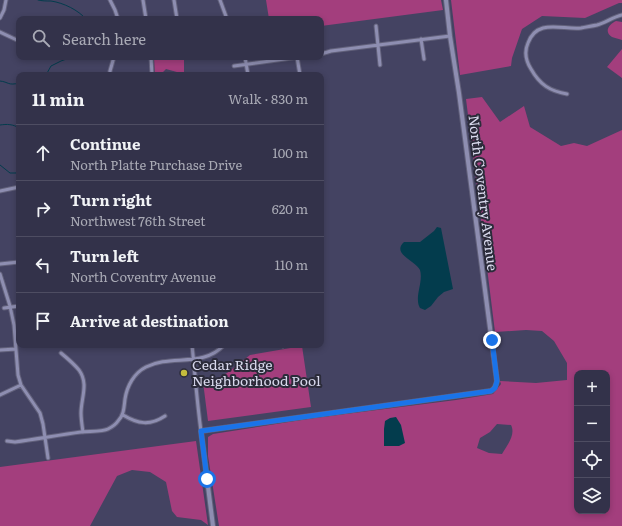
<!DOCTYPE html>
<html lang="en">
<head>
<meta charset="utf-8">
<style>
	:root { --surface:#33324a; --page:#3e3e54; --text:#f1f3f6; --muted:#a9aab5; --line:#4e4d62 }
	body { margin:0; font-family:Literata,serif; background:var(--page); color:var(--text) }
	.controls { position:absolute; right:12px; bottom:12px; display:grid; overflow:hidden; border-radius:8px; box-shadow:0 2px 6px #0003 }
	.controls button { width:36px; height:36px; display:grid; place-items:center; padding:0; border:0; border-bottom:1px solid var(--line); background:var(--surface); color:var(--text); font:20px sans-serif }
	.stop { position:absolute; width:12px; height:12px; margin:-9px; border:3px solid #1a73e8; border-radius:50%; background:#fff }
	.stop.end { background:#1a73e8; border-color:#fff; box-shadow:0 1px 4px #0008 }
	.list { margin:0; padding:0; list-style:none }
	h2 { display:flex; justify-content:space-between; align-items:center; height:52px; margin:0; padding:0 16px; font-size:17px }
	h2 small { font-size:13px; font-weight:400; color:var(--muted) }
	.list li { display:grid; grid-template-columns:26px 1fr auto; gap:12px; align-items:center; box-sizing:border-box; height:56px; padding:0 16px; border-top:1px solid var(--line) }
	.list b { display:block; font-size:15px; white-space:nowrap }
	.list p { margin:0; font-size:13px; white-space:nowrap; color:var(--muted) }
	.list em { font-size:13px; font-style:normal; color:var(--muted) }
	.icon { flex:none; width:22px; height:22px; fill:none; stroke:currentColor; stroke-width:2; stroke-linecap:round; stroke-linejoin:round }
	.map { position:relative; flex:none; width:622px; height:526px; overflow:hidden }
	.search { position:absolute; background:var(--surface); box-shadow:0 2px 6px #0003; left:16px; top:16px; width:308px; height:44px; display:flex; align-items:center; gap:10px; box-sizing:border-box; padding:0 14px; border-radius:8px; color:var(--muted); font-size:15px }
	.panel { position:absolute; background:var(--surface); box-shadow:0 2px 6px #0003; left:16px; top:72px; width:308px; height:276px; border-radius:8px }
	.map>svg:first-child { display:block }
	.green { fill:#a33e7d; fill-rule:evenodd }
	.water { fill:#033c4d }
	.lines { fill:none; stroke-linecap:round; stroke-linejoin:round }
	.stream { stroke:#033c4d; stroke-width:1 }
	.street-casing { stroke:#62617b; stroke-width:5 }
	.secondary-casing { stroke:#62617b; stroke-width:6 }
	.street { stroke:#8e8eb1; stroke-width:3 }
	.secondary { stroke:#8e8eb1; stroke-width:4 }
	.route { stroke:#1a73e8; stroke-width:5 }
	.poi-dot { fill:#c5bc3d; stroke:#2b2b3a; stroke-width:1.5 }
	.labels { text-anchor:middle; stroke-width:4; stroke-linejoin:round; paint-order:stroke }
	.street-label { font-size:14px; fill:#d9d9ed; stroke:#2b2b3a }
	.poi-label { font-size:14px; fill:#d9d9ed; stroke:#2b2b3a; text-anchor:start }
</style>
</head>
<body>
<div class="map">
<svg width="622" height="526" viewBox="0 0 622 526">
	<rect width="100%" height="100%" fill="#444362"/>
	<path class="green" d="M266 0H441L443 10 321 26V19H269Z
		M451 0H622V3H619L585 18 542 16 522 29 512 58 511 66 460 75Z
		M616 21 622 22V40C619 39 615 38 612 37 603 31 610 24 616 21Z
		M622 49V78L607 67Z
		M154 57H184V74L166 69 160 75H155Z
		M482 97 500 122 524 106 530 127 561 146 574 143 587 146 622 130V526H219L208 456V437L213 434 314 418 456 400 493 394 501 384 500 381 536 383 567 380V363L554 341 542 331 526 330 495 332 466 99ZM577 373H607V511H577ZM497 424 511 425C516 435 507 445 502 454L489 453 477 448 480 438 490 432Z
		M302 346 311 407 208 421 203 382 212 381 227 373 250 355Z
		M196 441 208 525 201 520 177 517 172 511 166 482 150 472 132 470 117 476 90 526H0V467Z"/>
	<path class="water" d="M437 227 441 228 453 289 444 292 438 297 431 306 425 310 420 308C419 306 418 304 418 301 417 292 423 280 420 270 416 261 391 254 404 242H420L434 231Z
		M396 417 401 425 405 443 399 446H384V429L385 421 390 418Z"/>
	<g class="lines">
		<path class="stream" d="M38 0C42 1 46 1 51 1 64 3 78 10 86 19
			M46 75 51 66 61 61 72 57
			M0 81C9 82 8 86 19 83
			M0 125C7 124 13 124 19 128
			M0 165 10 173H16L19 169"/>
		<g class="street-casing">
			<path id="street" d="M110 0 115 10 118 19
				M143 0 146 19
				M174 0 177 19
				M220 0 227 19
				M0 18 4 10 6 0
				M376 26 380 65
				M0 32 19 41
				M421 39 424 59
				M321 54 331 51 450 36
				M151 57 152 75
				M245 57 248 75
				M297 57 300 75
				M234 66 299 57
				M110 75V71L114 57
				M567 94C550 91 540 85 531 69 526 61 524 52 528 43 537 18 562 30 581 28 586 27 592 26 597 25 605 23 613 17 622 15
				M0 191 19 187
				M0 264 19 262
				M0 274 10 306 14 325 18 375 21 385 40 413 43 424 48 458
				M4 308 19 306
				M192 345C195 374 197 402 201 431
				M282 345 283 346
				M0 350 16 349
				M61 353C67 358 74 364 79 370 89 384 81 398 81 413 81 419 82 425 83 432
				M0 395 21 385
				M123 415C138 424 150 426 165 416
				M7 441 15 442C37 439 59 435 81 432 89 431 102 432 108 429 112 427 116 424 118 421 124 415 124 407 125 399 127 386 134 373 146 367 171 354 203 368 224 345"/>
		</g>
		<g class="secondary-casing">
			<path id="secondary" d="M213 526 201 431 491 391C495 389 496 386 497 381L459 93 450 36 446 0"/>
		</g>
		<use href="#street" class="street"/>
		<use href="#secondary" class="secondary"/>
	</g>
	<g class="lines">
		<path class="route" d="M207 479 201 431 491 391 495 388 497 381 492 340"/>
	</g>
	<circle class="poi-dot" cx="184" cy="373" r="4"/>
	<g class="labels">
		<g class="street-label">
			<text transform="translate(483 193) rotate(83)" y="5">North Coventry Avenue</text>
		</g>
		<g class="poi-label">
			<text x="192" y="370">Cedar Ridge<tspan x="192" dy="16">Neighborhood Pool</tspan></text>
		</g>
	</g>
</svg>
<div class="controls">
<button>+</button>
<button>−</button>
<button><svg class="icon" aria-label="locate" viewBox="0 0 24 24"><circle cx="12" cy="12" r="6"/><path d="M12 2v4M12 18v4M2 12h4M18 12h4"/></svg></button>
<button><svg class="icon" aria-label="layers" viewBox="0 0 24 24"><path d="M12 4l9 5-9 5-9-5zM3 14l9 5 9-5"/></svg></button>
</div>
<div class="stop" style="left:207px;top:479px"></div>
<div class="stop end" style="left:492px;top:340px"></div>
<div class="search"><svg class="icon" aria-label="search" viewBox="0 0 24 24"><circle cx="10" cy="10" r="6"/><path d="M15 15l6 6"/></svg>Search here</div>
<section class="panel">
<h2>11 min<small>Walk · 830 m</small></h2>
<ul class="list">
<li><svg class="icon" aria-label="ahead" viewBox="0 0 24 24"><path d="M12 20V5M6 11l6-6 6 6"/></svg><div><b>Continue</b><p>North Platte Purchase Drive</p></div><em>100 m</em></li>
<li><svg class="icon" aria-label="right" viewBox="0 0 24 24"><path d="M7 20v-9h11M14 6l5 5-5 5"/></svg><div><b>Turn right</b><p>Northwest 76th Street</p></div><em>620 m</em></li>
<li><svg class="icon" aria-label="left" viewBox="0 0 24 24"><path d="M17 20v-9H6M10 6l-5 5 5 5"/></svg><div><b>Turn left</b><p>North Coventry Avenue</p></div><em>110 m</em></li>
<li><svg class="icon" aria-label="arrive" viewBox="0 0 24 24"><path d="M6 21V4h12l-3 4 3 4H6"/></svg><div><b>Arrive at destination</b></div></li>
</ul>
</section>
</div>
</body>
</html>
